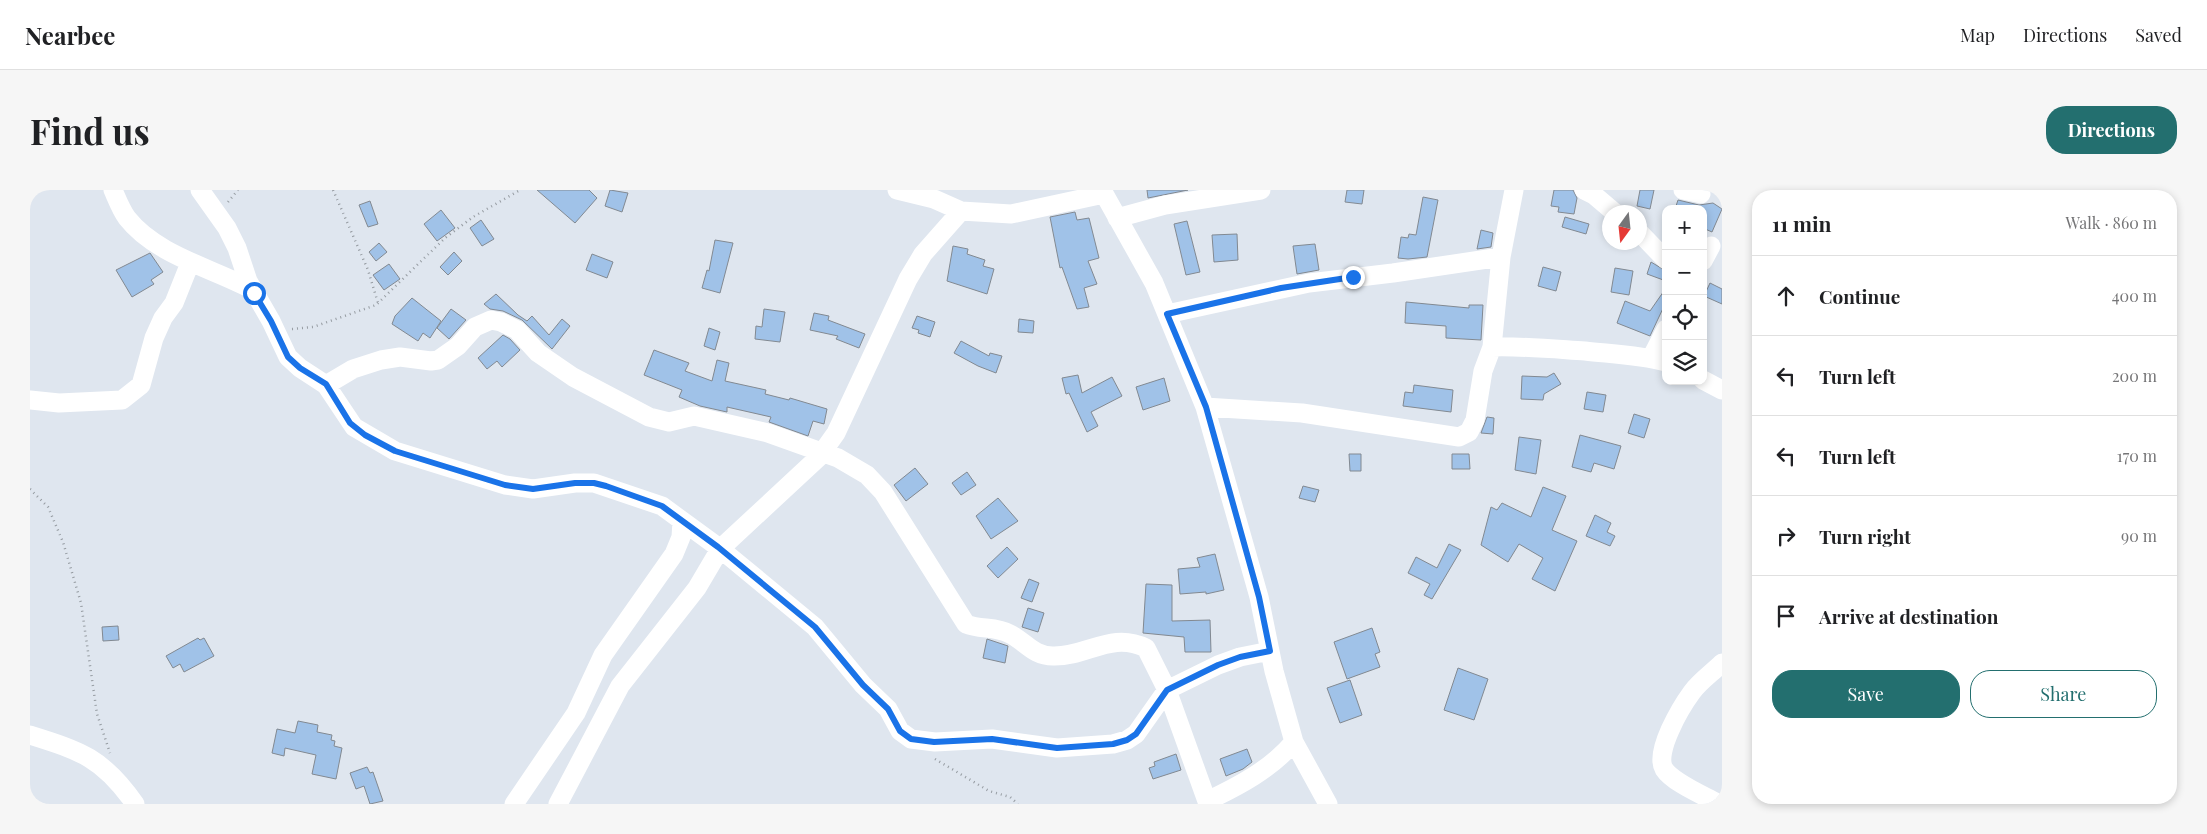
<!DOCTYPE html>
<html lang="en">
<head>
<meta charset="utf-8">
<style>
	:root { --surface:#fff; --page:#f6f6f6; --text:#202124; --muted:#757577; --line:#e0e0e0; --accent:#236f6f }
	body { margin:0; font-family:"Playfair Display",serif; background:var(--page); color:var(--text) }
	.controls { position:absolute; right:15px; top:15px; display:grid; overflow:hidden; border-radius:10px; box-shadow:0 2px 8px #0003 }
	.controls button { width:45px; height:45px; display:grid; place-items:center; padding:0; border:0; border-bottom:1px solid var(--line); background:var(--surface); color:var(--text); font:25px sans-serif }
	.compass { position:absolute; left:1572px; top:15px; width:45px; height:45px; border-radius:50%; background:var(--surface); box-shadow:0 2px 8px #0003; rotate:195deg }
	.stop { position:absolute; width:15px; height:15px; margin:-11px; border:4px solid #1a73e8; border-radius:50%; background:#fff }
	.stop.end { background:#1a73e8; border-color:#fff; box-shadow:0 1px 5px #0008 }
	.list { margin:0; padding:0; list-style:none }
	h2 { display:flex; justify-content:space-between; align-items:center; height:65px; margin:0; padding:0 20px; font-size:21px }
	h2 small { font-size:16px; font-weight:400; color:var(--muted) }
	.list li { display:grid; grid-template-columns:32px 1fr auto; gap:15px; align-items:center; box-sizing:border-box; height:80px; padding:0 20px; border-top:1px solid var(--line) }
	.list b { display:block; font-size:19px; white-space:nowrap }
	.list em { font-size:16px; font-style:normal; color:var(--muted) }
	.actions { display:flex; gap:10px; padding:15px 20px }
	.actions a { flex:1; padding:11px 0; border:1px solid var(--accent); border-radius:20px; text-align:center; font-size:18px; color:var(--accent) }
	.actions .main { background:var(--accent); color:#fff }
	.icon { flex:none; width:28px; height:28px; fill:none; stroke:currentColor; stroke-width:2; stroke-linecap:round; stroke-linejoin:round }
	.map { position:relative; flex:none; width:1692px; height:614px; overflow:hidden; border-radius:20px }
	header { display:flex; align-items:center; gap:30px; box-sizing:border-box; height:70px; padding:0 25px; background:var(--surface); border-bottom:1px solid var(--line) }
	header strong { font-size:24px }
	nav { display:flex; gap:28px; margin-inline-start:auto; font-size:18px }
	.intro { display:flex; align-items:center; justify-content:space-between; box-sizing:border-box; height:120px; padding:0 30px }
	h1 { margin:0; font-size:35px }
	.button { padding:12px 22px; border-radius:20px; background:var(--accent); color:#fff; font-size:18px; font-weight:700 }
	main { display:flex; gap:30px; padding:0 30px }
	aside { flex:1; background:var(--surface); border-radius:20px; box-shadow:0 2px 8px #0003 }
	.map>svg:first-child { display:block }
	.building { fill:#a0c2e8; stroke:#828991 }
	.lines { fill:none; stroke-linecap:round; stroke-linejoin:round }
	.path { stroke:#969ca2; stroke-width:2.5; stroke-dasharray:1 4; stroke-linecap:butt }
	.minor { stroke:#fff; stroke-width:19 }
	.route { stroke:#1a73e8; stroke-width:6 }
</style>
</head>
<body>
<header>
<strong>Nearbee</strong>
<nav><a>Map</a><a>Directions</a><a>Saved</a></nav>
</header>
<div class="intro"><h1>Find us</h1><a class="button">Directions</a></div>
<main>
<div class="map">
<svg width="1692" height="614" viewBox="0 0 1692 614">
	<rect width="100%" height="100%" fill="#dfe6ef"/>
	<path class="building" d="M507 0H559L567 8 545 33Z
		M580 0 598 3 592 22 575 16Z
		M1117 0H1158L1118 8Z
		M1317 0H1334L1332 14 1315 12Z
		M1524 0H1543L1547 8 1544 24 1528 22 1529 17 1521 16Z
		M1610 0H1624L1620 19 1607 16Z
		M1393 7 1408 10 1397 67 1378 69 1368 68 1371 47 1378 48 1379 44 1386 45Z
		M1648 10 1669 15 1683 13 1692 19 1682 42 1673 38V19H1645Z
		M340 11 348 34 338 37 329 15Z
		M411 20 425 38 407 51 394 34Z
		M1045 22 1047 30 1059 28 1069 68 1058 71 1067 94 1054 98 1059 117 1047 119 1032 77 1030 78 1020 27Z
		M1535 27 1559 34 1556 44 1532 37Z
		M451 30 464 49 452 56 440 38Z
		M1157 31 1170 82 1156 85 1144 34Z
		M1451 40 1463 43 1461 57 1447 59Z
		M1207 44 1208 70 1184 72 1182 45Z
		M685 50 703 53 690 103 672 98 677 80 679 81Z
		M349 53 357 62 346 71 339 62Z
		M1285 54 1289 80 1267 84 1263 56Z
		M923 56 938 59 937 64 955 70 953 76 964 79 957 104 917 91Z
		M424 62 432 71 418 85 410 77Z
		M120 63 133 82 121 90 124 94 102 107 86 80Z
		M562 64 583 72 577 88 556 80Z
		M1621 72 1636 81V91L1617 84Z
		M359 74 370 89 354 100 343 85Z
		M1513 77 1531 82 1526 101 1508 96Z
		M1585 78 1603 81 1599 105 1581 102Z
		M1680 93 1692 99V114L1674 106Z
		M1636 98V112L1620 146 1587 133 1595 111 1620 121Z
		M466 104 488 125 497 131 502 126 519 145 532 129 540 136 522 159 492 130 473 121 460 119 454 114Z
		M382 108 411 131 400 148 393 143 388 151 362 134 365 126Z
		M1376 112 1439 118V115H1453L1451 150 1416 148V136L1375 133Z
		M421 119 436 130 419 149 407 138Z
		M734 119 755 122 750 152 725 149 726 136 732 137Z
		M784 123 799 126 798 130 835 144 829 158 806 149 808 146 780 140Z
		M887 126 905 132 900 147 888 143 889 140 882 138Z
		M989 129 1004 131 1003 143 988 142Z
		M679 138 690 142 685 160 674 156Z
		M473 145 480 149 490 160 472 177 467 171 457 179 448 168Z
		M931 151 959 166 960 163 972 166 966 183 948 176 924 163Z
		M624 160 659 173 655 181 682 191 687 170 699 173 695 191 736 200 735 204 759 210 760 208 797 219 794 234 783 231 778 246 739 232 741 227 697 217V222L670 216 649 207 652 200 614 185Z
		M1524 183 1531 194 1514 204 1513 210 1491 209 1492 186 1517 187Z
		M1048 185 1052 203 1082 187 1092 206 1061 222 1068 236 1057 242 1039 203 1036 204 1032 188Z
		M1134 188 1140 211 1113 220 1106 197Z
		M1384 195 1423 200 1421 222 1373 216 1375 202 1383 203Z
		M1557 202 1576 205 1573 222 1554 219Z
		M1604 224 1620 229 1614 248 1598 243Z
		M1457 227 1464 228 1463 244 1451 243Z
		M1550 245 1591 256 1584 279 1564 273 1561 282 1542 277Z
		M1489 247 1511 250 1506 284 1485 280Z
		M1319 264H1331V281H1320Z
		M1422 264H1439L1440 279H1422Z
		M885 278 898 294 876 311 864 295Z
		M937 282 946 295 931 305 922 293Z
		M1273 296 1289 300 1285 312 1269 308Z
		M1513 297 1536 306 1522 340 1547 351 1525 401 1502 389 1513 368 1489 354 1478 372 1451 355 1461 317 1467 320 1472 313 1501 327Z
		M968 308 988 331 961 349 946 326Z
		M1565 325 1581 333 1577 342 1585 346 1580 356 1556 346Z
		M1419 354 1431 360 1402 409 1394 405 1400 394 1378 383 1386 367 1407 378Z
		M977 357 988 369 968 388 957 376Z
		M1185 364 1194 400 1176 404V402L1150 404 1148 379 1170 377 1167 368Z
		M999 389 1009 393 1002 412 991 408Z
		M1116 394 1142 395V431L1180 430 1181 462H1155L1154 447 1113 443Z
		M998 418 1014 423 1008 442 992 437Z
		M88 436 89 450 73 451 72 437Z
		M1342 438 1350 462 1345 464 1350 477 1317 489 1304 452Z
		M168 448 170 450 174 448 184 466 154 482 150 474 143 478 136 466Z
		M957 449 978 456 975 473 953 468Z
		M1428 478 1458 489 1444 530 1414 520Z
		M1320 490 1332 525 1310 533 1297 498Z
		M268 531 288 535 287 542 302 545 301 550 305 551 304 556 312 558 306 589 282 584 286 565 255 558 254 566 242 563 247 539 265 543Z
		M1217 559 1222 572 1213 579 1196 586 1190 569Z
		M1146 564 1151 580 1123 589 1119 578 1125 576 1124 572Z
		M337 577 340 583 343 582 353 611 340 614 334 596 326 599 320 583Z"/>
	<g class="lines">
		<path class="path" d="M303 0 338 80 348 113
			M198 12 208 0
			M262 139 283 137 346 115 415 48 443 27 490 0
			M0 299 18 317 33 352 51 413 67 524 80 563
			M905 569 959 601 980 607 988 614"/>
		<path class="minor" d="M83 0C87 9 91 20 97 28 126 65 182 78 221 99
			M170 0 197 38 207 58 218 91 241 131 258 167 270 178 296 195 324 237 365 261 475 295 503 299 545 293H564L632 316 688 357 785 437 833 495 858 519 870 541 881 549 905 552 962 549 1027 558 1083 554 1097 550 1106 544 1137 500 1188 475 1210 467 1240 461
			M867 0 904 9 931 21 981 24 1074 4
			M1072 0 1124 93 1175 217 1229 407 1244 481 1264 552 1298 614
			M1554 0 1564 5 1584 22
			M1653 0 1671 4
			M1087 28 1135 15 1231 0
			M1610 43 1636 70
			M1673 71 1681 56
			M1137 124 1279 93 1363 83 1471 67
			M1462 157 1471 67 1484 0
			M1621 168 1636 139
			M1673 190 1692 200
			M296 195 323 179 351 170 370 167 401 171 408 170 428 156 445 137 461 130 471 132 487 140 508 163 543 187 619 227 639 232 664 226 738 243 808 268 837 285 853 302 936 434C950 440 966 436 980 444 996 452 1003 466 1023 466 1057 467 1081 441 1116 458L1137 500 1178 614
			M0 210 29 213 92 210 111 195 124 148 133 128 144 113 160 73
			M1175 217 1272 223 1429 247 1439 242 1445 230 1453 181 1462 157C1493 156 1524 159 1555 161 1582 164 1610 165 1636 172
			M0 545C51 561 73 568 105 614
			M1177 611C1209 596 1241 579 1264 552
			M484 614 546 523 573 465 644 364 651 347 652 331
			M528 614 590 496 667 398 690 359 789 267 806 243 878 89 893 64 931 21
			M1689 614C1675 606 1643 593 1634 579 1624 562 1651 517 1662 502 1670 491 1682 483 1692 473"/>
	</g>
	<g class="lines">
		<path class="route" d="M224 103 241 131 258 167 270 178 296 194 320 233 335 245 365 261 475 295 503 299 545 293H564L576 296 632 316 688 357 785 437 833 495 858 519 870 541 881 549 904 552 962 549 1027 558 1083 554 1097 550 1106 544 1137 500 1188 475 1210 467 1240 461 1229 407 1176 217 1137 124 1251 98 1323 87"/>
	</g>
</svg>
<div class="controls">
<button>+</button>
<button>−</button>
<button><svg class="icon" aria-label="locate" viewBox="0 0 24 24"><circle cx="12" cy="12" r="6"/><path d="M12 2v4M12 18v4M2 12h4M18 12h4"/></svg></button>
<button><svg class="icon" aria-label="layers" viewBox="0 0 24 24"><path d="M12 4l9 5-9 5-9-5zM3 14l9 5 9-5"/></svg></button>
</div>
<svg class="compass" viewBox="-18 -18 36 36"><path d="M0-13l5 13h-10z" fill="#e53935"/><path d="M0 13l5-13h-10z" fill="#757577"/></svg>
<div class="stop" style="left:224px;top:103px"></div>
<div class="stop end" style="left:1323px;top:87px"></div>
</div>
<aside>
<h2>11 min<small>Walk · 860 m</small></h2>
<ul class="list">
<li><svg class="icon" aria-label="ahead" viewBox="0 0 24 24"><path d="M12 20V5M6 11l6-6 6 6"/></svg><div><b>Continue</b></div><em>400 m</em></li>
<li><svg class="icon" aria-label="left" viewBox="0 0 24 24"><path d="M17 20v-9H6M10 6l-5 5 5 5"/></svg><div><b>Turn left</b></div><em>200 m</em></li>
<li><svg class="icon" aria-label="left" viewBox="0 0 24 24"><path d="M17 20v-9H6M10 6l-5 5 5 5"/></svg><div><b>Turn left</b></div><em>170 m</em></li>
<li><svg class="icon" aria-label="right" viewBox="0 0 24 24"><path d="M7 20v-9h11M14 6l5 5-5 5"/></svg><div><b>Turn right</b></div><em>90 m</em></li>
<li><svg class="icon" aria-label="arrive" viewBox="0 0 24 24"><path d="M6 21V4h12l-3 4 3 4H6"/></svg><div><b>Arrive at destination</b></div></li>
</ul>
<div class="actions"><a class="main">Save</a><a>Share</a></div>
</aside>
</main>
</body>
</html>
